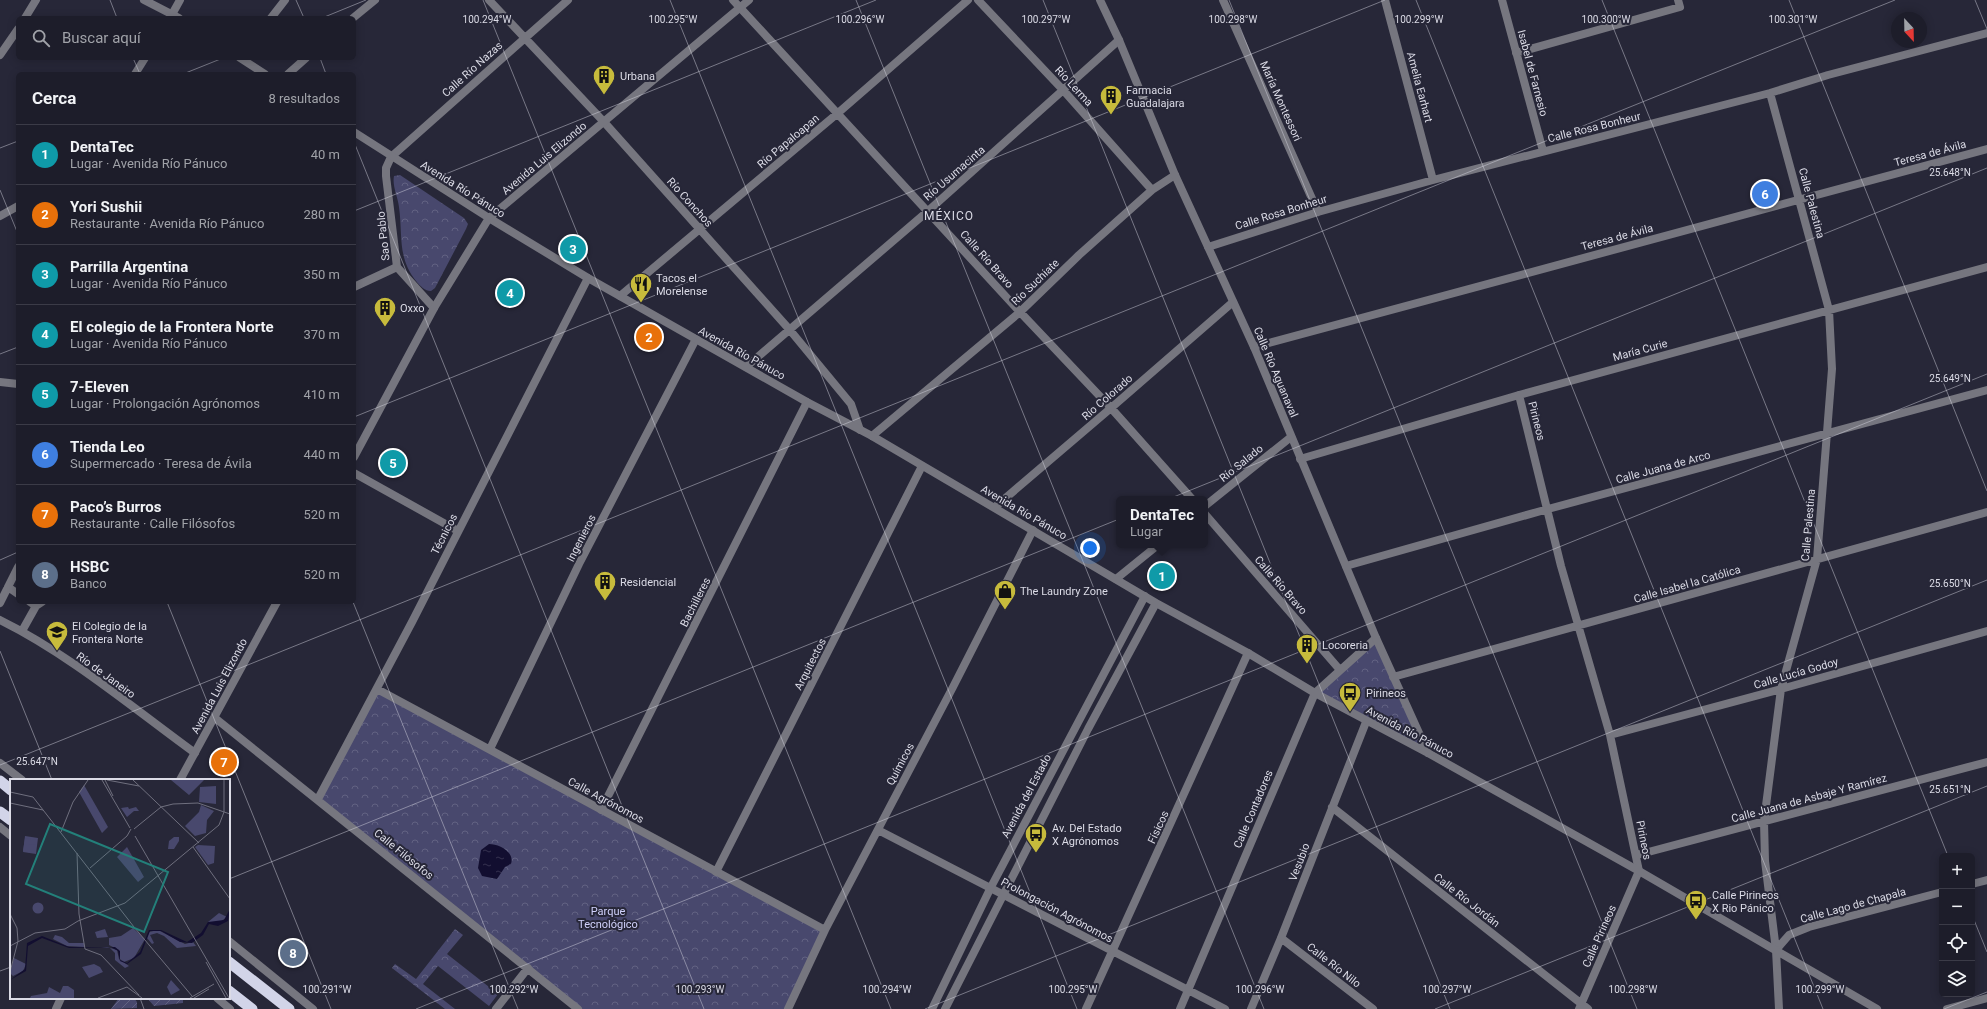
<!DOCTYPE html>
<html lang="es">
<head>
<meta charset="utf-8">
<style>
	:root { --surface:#1d1d2a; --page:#252632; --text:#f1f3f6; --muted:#a0a2a8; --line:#3b3b47; --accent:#0f766e }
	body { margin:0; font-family:Roboto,sans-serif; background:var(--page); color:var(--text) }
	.controls { position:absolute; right:12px; bottom:12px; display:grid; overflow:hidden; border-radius:6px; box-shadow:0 2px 10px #0003 }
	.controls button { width:36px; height:36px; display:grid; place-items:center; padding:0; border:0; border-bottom:1px solid var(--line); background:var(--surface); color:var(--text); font:20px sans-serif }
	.compass { position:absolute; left:1891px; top:12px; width:36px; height:36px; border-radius:50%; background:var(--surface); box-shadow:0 2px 10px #0003; rotate:158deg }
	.you { position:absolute; left:1090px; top:548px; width:14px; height:14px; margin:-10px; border:3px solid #fff; border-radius:50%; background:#1a73e8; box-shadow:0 0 0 6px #1a73e833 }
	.badge { display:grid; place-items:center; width:26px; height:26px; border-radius:50%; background:var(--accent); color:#fff; font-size:13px; font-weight:700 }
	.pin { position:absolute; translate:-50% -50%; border:2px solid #fff; box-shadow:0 1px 4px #0006 }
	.popup { position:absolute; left:1116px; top:496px; width:92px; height:52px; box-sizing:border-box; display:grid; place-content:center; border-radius:6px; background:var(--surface); filter:drop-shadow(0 1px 3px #0005); font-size:13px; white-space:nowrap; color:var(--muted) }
	.popup b { font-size:15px; color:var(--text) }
	.popup::after { content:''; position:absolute; left:50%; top:100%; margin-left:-8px; border:8px solid transparent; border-top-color:var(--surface) }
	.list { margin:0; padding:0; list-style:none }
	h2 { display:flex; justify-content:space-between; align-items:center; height:52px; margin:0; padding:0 16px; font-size:17px }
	h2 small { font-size:13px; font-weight:400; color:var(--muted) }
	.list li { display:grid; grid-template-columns:26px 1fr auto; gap:12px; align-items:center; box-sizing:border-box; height:60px; padding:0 16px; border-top:1px solid var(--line) }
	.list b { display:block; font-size:15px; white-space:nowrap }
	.list p { margin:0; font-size:13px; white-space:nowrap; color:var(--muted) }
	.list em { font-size:13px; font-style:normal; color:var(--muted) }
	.icon { flex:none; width:22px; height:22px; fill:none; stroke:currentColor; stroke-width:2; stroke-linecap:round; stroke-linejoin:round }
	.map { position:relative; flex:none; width:1987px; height:1009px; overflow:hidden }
	.search { position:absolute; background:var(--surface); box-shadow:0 2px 10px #0003; left:16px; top:16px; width:340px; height:44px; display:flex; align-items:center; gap:10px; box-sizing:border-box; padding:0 14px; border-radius:6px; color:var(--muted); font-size:15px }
	.panel { position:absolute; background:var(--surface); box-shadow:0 2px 10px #0003; left:16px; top:72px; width:340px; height:532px; border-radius:6px }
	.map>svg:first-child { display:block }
	.park { fill:url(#park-crowns) }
	.garden { fill:url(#garden-furrows) }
	.water { fill:url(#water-ripples) }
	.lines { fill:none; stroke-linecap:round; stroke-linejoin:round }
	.minor { stroke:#76767f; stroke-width:8 }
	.tertiary { stroke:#76767f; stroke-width:8 }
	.trunk { stroke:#d2d4e8; stroke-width:11 }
	.ticks { fill:none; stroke:#dbdbe6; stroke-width:1; stroke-opacity:0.45 }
	.labels { text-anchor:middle; stroke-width:4; stroke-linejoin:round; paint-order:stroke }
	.street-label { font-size:11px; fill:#dbdbe6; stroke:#272738 }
	.poi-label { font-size:11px; fill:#dbdbe6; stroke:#272738; text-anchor:start }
	.park-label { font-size:11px; fill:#d0d1fb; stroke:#272738 }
	.neighbourhood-label { font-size:12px; letter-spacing:1px; fill:#dbdbe6; stroke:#272738 }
	.inset-road { fill:none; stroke:#6f6f7e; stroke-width:1 }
	.view { fill:#23807a; fill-opacity:0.15; stroke:#23807a; stroke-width:2 }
	.inset-edge { fill:none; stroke:#dbdbe6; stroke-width:2 }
	.ticks-label { font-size:10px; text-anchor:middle; fill:#dbdbe6; stroke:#272738; stroke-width:4; stroke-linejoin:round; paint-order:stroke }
</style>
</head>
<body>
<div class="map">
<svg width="1987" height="1009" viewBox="0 0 1987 1009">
	<defs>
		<pattern id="park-crowns" width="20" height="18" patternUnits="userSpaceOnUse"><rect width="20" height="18" fill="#48486d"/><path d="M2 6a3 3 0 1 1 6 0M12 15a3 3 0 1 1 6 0" fill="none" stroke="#626282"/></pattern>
		<pattern id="garden-furrows" width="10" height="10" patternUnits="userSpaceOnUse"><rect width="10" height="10" fill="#48486d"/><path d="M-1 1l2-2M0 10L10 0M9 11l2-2" fill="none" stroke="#626282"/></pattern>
		<pattern id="water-ripples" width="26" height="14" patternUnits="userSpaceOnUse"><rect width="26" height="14" fill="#120e30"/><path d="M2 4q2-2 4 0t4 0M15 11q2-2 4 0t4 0" fill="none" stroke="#34304e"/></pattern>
	</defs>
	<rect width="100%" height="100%" fill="#272738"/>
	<path class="park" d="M400 175 464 218 468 224 466 229 435 288 431 291C425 291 420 286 416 281 397 257 403 235 399 207 398 197 392 186 394 176Z
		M1376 638 1428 753 1315 693Z
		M377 690 825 930 788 1009H579L319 798Z
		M455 929 463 935 447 954 498 994 489 1006 438 966 423 984 455 1009H445L392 968 395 964 416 979Z"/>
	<path class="garden" d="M119 998H134L137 1002V1008L111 1009Z
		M147 998H183V1003L154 1006Z"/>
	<path class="water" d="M489 844C499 844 515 852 511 864L505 867 497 879 482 876 478 868 481 850Z"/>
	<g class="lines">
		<path class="minor" d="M489 0 604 122 789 329 851 404 860 430
			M733 0 1020 312 1111 408 1192 499
			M978 0 1064 91 1152 190
			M1223 0 1318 212
			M1385 0 1433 180
			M1502 0 1543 151
			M25 18 36 0
			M170 18 180 0
			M271 18 285 0
			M353 18 375 0
			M1516 53 1680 7 1678 0
			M0 55 18 29
			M135 74 145 58
			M288 74 306 58
			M1770 93 1829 310 1832 369 1817 559 1781 689 1764 821 1765 861 1776 950
			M0 216 18 206
			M1208 247 1318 212 1433 180 1770 93 1828 75 1987 33
			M397 267 386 176V168L391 157 568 0
			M397 267 434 308
			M354 287 397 267
			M620 296 838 113 968 0
			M1254 347 1987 149
			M746 367 928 211 1119 40
			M0 382 18 384
			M1519 395 1561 566 1610 735 1639 871 1579 1009
			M872 436 1020 312 1079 255 1152 190 1175 175
			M1300 459 1519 395 1987 267
			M354 473 458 531
			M1205 506 1291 437
			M995 507 1111 408 1233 302
			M1205 514 1340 670
			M1346 566 1548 509 1987 390
			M1116 579 1158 545
			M8 587 18 594
			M30 602 36 606 42 602
			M0 603 18 567
			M0 620C69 654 133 708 195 753
			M22 631 36 606
			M1393 677 1987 512
			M377 689 825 930
			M215 718 578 1009
			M1610 735 1781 689 1987 631
			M490 749 579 564 696 339
			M318 799 412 622 588 278
			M1332 807 1588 1009
			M601 810 807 402
			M878 830 1225 1009
			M1637 855 1987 762
			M716 872 922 466
			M1972 884 1987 880
			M1281 938 1373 1009
			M1776 950 1789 935 1809 927 1942 892
			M496 1009 528 968
			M788 1009 825 930 953 687 1033 530
			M1086 1009 1248 653
			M1180 1009 1315 693 1376 638
			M1251 1009 1281 938 1366 722
			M1947 1009 1987 998"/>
		<path class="tertiary" d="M144 0 179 18
			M1100 0 1119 40 1175 175 1254 347 1376 638 1428 753
			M240 58 265 74
			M354 132 489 218 588 278 807 402 872 436 1156 603 1248 653 1315 693 1428 753 1639 871 1877 1009
			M354 457 434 308 489 218 749 0
			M0 763 22 780
			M180 780 277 602
			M0 827 11 836
			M229 941 313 1009
			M1776 950 1779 1009
			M217 998 230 1009
			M56 1009 61 998
			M932 1009 991 887 1145 596
			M945 1009 1088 729 1156 603"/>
		<path class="trunk" d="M0 781 11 790
			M0 812 11 820
			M229 962 289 1009
			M229 991 252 1009"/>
	</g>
	<path class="ticks" d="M110 0 117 18M296 0 304 18M483 0 891 1009M670 0 1077 1009M856 0 1264 1009M1043 0 1450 1009M1229 0 1637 1009M1416 0 1823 1009M1602 0 1948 856M1789 0 1987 491M1975 0 1987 29M322 18 366 0M133 58 140 74M320 58 326 74M183 74 223 58M354 142 704 1009M0 148 18 141M0 190 18 234M354 211 876 0M0 354 18 347M354 417 1385 0M0 560 18 552M167 602 331 1009M353 602 518 1009M0 651 52 780M0 765 1895 0M229 879 1987 168M1972 915 1987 952M0 971 11 967M140 998 144 1009M416 1009 1987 374M925 1009 1987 580M1435 1009 1987 786M1944 1009 1987 992"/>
	<defs>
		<g id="building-pin" transform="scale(1.15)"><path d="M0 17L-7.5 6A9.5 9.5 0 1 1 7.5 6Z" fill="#c7bb3c" stroke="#272738"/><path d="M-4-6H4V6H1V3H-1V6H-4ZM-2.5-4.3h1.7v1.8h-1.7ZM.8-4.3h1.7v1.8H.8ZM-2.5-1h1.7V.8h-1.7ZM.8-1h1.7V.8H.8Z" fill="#111"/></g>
		<g id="restaurant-pin" transform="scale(1.15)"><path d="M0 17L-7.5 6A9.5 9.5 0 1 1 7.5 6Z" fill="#c7bb3c" stroke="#272738"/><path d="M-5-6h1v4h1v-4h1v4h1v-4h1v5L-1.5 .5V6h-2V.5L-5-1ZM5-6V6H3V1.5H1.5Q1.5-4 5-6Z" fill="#111"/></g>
		<g id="shop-pin" transform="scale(1.15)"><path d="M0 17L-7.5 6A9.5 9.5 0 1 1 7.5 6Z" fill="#c7bb3c" stroke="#272738"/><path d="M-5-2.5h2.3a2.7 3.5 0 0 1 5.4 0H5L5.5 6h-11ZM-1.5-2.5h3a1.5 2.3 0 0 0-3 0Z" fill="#111"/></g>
		<g id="school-pin" transform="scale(1.15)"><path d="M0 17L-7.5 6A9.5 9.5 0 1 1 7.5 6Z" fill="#c7bb3c" stroke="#272738"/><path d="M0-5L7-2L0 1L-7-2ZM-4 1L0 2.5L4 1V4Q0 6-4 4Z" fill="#111"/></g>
		<g id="bus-pin" transform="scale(1.15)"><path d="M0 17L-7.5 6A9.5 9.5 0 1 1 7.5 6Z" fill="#c7bb3c" stroke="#272738"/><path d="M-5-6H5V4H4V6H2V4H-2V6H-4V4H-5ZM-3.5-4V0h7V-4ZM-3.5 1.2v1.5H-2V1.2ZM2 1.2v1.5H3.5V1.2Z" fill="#111"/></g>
	</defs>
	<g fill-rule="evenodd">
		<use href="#building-pin" x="604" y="76"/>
		<use href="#building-pin" x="1111" y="96"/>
		<use href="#restaurant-pin" x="641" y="284"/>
		<use href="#building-pin" x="385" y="308"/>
		<use href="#building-pin" x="605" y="582"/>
		<use href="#shop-pin" x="1005" y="591"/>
		<use href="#school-pin" x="57" y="632"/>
		<use href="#building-pin" x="1307" y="645"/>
		<use href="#bus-pin" x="1350" y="693"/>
		<use href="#bus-pin" x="1036" y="834"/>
		<use href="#bus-pin" x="1696" y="901"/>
	</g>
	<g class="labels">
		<g class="street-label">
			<text transform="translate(472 69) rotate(-42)" y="4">Calle Río Nazas</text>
			<text transform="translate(1533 73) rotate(75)" y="4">Isabel de Farnesio</text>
			<text transform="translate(1074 86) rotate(47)" y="4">Río Lerma</text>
			<text transform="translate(1420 87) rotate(75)" y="4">Amelia Earhart</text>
			<text transform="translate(1281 101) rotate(66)" y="4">María Montessori</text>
			<text transform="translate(1594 127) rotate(-14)" y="4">Calle Rosa Bonheur</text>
			<text transform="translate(788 141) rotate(-40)" y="4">Río Papaloapan</text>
			<text transform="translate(1930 153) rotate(-15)" y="4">Teresa de Ávila</text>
			<text transform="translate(544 158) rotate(-40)" y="4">Avenida Luis Elizondo</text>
			<text transform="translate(954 173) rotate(-41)" y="4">Río Usumacinta</text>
			<text transform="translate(463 189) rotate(32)" y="4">Avenida Río Pánuco</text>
			<text transform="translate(690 202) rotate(48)" y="4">Río Conchos</text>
			<text transform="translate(1812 203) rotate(75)" y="4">Calle Palestina</text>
			<text transform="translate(1281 212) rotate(-17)" y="4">Calle Rosa Bonheur</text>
			<text transform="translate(383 236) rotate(-96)" y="4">Sao Pablo</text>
			<text transform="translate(1617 237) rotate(-15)" y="4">Teresa de Ávila</text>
			<text transform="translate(987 259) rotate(48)" y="4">Calle Río Bravo</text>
			<text transform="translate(1035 282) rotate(-44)" y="4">Río Suchiate</text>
			<text transform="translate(1640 350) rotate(-15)" y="4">María Curie</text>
			<text transform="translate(742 353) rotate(29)" y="4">Avenida Río Pánuco</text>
			<text transform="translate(1276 372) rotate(67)" y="4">Calle Río Aguanaval</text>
			<text transform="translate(1107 397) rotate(-41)" y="4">Río Colorado</text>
			<text transform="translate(1537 421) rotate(76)" y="4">Pirineos</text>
			<text transform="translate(1241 463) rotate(-39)" y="4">Río Salado</text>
			<text transform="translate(1663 467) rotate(-15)" y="4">Calle Juana de Arco</text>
			<text transform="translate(1024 512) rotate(30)" y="4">Avenida Río Pánuco</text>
			<text transform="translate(1808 525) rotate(-85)" y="4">Calle Palestina</text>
			<text transform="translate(444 534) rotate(-63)" y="4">Técnicos</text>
			<text transform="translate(581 538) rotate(-63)" y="4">Ingenieros</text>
			<text transform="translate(1687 584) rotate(-16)" y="4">Calle Isabel la Católica</text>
			<text transform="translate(1281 585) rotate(49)" y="4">Calle Río Bravo</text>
			<text transform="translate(695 602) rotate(-63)" y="4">Bachilleres</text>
			<text transform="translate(810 664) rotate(-63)" y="4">Arquitectos</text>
			<text transform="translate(1796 673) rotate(-16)" y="4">Calle Lucía Godoy</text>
			<text transform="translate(106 675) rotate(36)" y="4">Río de Janeiro</text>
			<text transform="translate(219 686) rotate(-62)" y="4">Avenida Luis Elizondo</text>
			<text transform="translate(1410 732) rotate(28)" y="4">Avenida Río Pánuco</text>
			<text transform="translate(900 764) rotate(-62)" y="4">Químicos</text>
			<text transform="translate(1026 796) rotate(-62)" y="4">Avenida del Estado</text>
			<text transform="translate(1809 798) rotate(-15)" y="4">Calle Juana de Asbaje Y Ramírez</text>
			<text transform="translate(606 800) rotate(28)" y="4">Calle Agrónomos</text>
			<text transform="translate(1253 809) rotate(-67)" y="4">Calle Contadores</text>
			<text transform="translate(1158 827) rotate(-65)" y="4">Físicos</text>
			<text transform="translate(1644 840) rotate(79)" y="4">Pirineos</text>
			<text transform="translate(404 854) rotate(39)" y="4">Calle Filósofos</text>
			<text transform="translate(1299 862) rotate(-69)" y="4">Vesubio</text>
			<text transform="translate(1467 900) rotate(38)" y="4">Calle Río Jordán</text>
			<text transform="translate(1853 905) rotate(-15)" y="4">Calle Lago de Chapala</text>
			<text transform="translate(1057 910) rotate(28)" y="4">Prolongación Agrónomos</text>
			<text transform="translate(1599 936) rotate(-66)" y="4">Calle Pirineos</text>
			<text transform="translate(1334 965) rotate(38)" y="4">Calle Río Nilo</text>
		</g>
		<g class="poi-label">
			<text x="620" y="80">Urbana</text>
			<text x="1126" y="94">Farmacia<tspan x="1126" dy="13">Guadalajara</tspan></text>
			<text x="656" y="282">Tacos el<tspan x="656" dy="13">Morelense</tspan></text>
			<text x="400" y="312">Oxxo</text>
			<text x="620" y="586">Residencial</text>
			<text x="1020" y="595">The Laundry Zone</text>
			<text x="72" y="630">El Colegio de la<tspan x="72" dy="13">Frontera Norte</tspan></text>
			<text x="1322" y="649">Locoreria</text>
			<text x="1366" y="697">Pirineos</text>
			<text x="1052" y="832">Av. Del Estado<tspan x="1052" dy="13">X Agrónomos</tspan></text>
			<text x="1712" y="899">Calle Pirineos<tspan x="1712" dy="13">X Rio Pánico</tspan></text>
		</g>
		<g class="park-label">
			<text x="608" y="915">Parque<tspan x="608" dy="13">Tecnológico</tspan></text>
		</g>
		<g class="neighbourhood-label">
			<text x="949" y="220">MÉXICO</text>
		</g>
	</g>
	<g transform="translate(10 779)">
		<rect width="220" height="220" fill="#272738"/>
		<path d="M74 6 98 48 92 54 69 13ZM191 26 204 32 197 41 196 54 185 57 175 47 189 33ZM15 57 28 59 26 75 13 73ZM117 68 134 98 128 103 107 78ZM22.5 129a5.5 5.5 0 1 1 11 0a5.5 5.5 0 1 1-11 0ZM209 134 217 138 210 143H198ZM123 149 135 160 124 179 114 183 110 180 109 171 99 166V159L111 157ZM95 150 98 158 87 159 85 153ZM148 151 175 165 183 163 186 167 167 169 154 157 147 154 140 156 144 164 142 165 137 159 139 153ZM45 156 52 158 59 164H74L75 168 57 167 43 160ZM91 168H97L107 171 109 180 119 187 115 189 105 181V174L100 169ZM4 179 16 185 13 192 3 197 0 194ZM84 185 90 188 93 193 79 199 72 188ZM161 201 170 211 161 216 157 208ZM53 207H58L64 211V219H20L21 217 37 214 39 208 50 214Z" fill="#48486d"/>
		<path d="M118 28 119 30 126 28 129 32H124L117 38 111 29ZM164 58H169V62L164 70H158L159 62Z" fill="#48486d"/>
		<path d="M161 1H194L179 16ZM206 7V25L189 23 190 8ZM15 59 26 61V66L18 65 22 74 13 72ZM188 66 205 67 204 84 198 86 185 68Z" fill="#48486d"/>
		<path d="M220 130 218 142 208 147 199 145 193 156 182 164 170 163 151 152H140L131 175 117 185 110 182 108 172 101 168 59 169 32 159 18 167 16 192 0 201 15 190 17 164 32 157 59 168H105L110 172V181L117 184 130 173 139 151H151L177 163 191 154 198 143 214 141Z" fill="#120e30"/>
		<path class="inset-road" d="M92 1 120 49M95 1 103 17M97 1 129 7M123 1 189 64M0 13 23 18 124 148 182 217M0 24 33 31M124 50 151 28 163 25 188 24 220 35M51 53 63 23 78 1M125 57 219 219M183 68 220 120M67 74 69 135 75 170 91 176 129 216M80 89 117 57 121 50M0 135 7 149 8 162 0 193M0 167 25 154 55 150 68 142 115 124 209 46 214 33V1M196 183 216 219M88 219 117 208 132 219M180 219 204 205M184 219 199 210"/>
		<path class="view" d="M40 45 158 93 134 153 16 105Z"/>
		<rect width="220" height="220" class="inset-edge"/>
	</g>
	<g class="ticks-label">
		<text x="487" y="23">100.294°W</text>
		<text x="673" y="23">100.295°W</text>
		<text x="860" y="23">100.296°W</text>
		<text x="1046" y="23">100.297°W</text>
		<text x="1233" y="23">100.298°W</text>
		<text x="1419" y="23">100.299°W</text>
		<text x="1606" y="23">100.300°W</text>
		<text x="1793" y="23">100.301°W</text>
		<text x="1950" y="176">25.648°N</text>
		<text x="1950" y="382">25.649°N</text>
		<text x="1950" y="587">25.650°N</text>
		<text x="37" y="765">25.647°N</text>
		<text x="1950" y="793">25.651°N</text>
		<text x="327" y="993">100.291°W</text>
		<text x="514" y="993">100.292°W</text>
		<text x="700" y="993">100.293°W</text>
		<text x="887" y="993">100.294°W</text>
		<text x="1073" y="993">100.295°W</text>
		<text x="1260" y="993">100.296°W</text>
		<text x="1447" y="993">100.297°W</text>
		<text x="1633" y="993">100.298°W</text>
		<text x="1820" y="993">100.299°W</text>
	</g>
</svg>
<div class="controls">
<button>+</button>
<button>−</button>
<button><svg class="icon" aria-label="locate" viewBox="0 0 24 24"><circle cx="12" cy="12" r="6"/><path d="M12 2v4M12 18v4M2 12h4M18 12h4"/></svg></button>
<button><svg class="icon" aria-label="layers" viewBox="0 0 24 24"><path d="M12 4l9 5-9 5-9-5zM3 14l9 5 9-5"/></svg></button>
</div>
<svg class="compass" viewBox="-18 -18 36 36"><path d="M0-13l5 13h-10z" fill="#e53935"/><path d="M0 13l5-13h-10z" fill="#a0a2a8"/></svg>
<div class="you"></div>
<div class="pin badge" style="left:1162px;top:576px;background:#0f9aa8">1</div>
<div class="popup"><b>DentaTec</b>Lugar</div>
<div class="pin badge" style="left:649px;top:337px;background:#e8710a">2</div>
<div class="pin badge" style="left:573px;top:249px;background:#0f9aa8">3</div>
<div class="pin badge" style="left:510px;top:293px;background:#0f9aa8">4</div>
<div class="pin badge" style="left:393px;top:463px;background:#0f9aa8">5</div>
<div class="pin badge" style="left:1765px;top:194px;background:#3f7fe0">6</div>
<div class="pin badge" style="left:224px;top:762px;background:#e8710a">7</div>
<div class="pin badge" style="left:293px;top:953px;background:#5c6f8a">8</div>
<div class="search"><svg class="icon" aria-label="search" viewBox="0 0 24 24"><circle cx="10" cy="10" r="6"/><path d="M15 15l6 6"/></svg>Buscar aquí</div>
<section class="panel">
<h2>Cerca<small>8 resultados</small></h2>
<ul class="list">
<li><span class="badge" style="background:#0f9aa8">1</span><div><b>DentaTec</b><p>Lugar · Avenida Río Pánuco</p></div><em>40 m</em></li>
<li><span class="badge" style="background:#e8710a">2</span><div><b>Yori Sushii</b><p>Restaurante · Avenida Río Pánuco</p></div><em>280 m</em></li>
<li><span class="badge" style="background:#0f9aa8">3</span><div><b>Parrilla Argentina</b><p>Lugar · Avenida Río Pánuco</p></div><em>350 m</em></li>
<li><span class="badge" style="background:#0f9aa8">4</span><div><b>El colegio de la Frontera Norte</b><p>Lugar · Avenida Río Pánuco</p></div><em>370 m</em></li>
<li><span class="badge" style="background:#0f9aa8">5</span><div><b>7-Eleven</b><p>Lugar · Prolongación Agrónomos</p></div><em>410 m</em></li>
<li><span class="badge" style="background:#3f7fe0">6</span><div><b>Tienda Leo</b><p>Supermercado · Teresa de Ávila</p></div><em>440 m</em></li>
<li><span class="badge" style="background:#e8710a">7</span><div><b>Paco’s Burros</b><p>Restaurante · Calle Filósofos</p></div><em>520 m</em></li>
<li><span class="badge" style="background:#5c6f8a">8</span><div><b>HSBC</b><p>Banco</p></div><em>520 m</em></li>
</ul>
</section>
</div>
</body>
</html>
